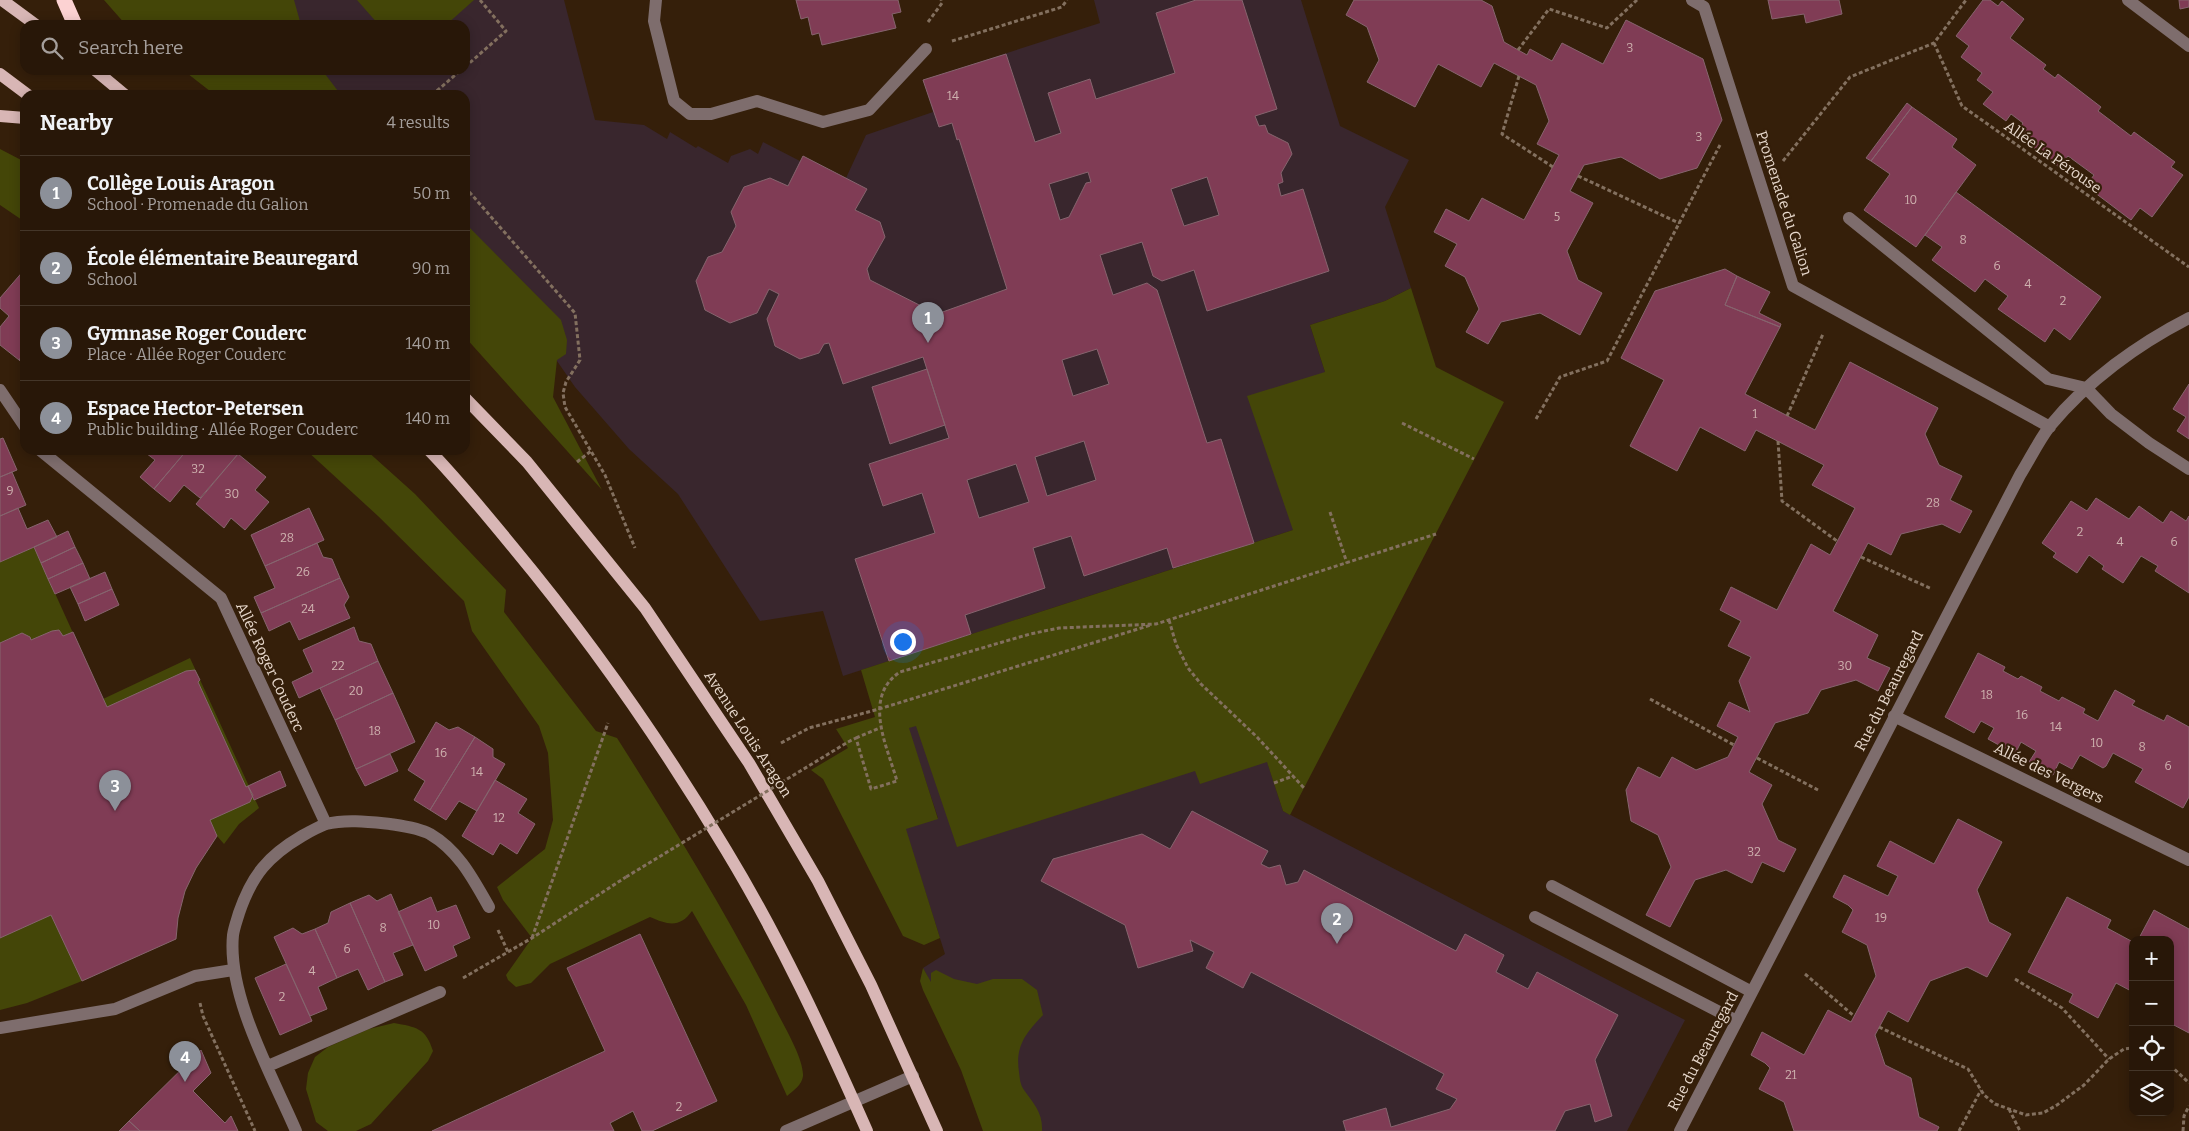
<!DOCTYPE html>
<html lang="en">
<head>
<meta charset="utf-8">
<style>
	:root { --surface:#281708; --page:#342416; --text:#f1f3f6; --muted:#a59f9c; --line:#443629; --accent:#8c9099 }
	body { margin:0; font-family:Bitter,serif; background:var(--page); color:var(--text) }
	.controls { position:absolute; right:15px; bottom:15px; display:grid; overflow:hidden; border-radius:10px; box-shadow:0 2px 12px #0003 }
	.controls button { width:45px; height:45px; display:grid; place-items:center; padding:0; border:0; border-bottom:1px solid var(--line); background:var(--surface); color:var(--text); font:25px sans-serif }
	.you { position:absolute; left:902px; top:641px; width:18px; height:18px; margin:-12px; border:4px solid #fff; border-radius:50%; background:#1a73e8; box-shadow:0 0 0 8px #1a73e833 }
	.badge { display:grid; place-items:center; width:32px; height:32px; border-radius:50%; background:var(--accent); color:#fff; font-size:16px; font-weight:700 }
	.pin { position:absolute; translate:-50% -41px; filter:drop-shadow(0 1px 2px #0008) }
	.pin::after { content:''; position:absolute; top:26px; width:18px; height:15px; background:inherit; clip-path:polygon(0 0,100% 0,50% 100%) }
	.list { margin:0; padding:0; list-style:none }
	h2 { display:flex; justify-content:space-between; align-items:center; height:65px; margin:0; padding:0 20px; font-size:21px }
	h2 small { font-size:16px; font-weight:400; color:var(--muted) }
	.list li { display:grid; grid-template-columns:32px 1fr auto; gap:15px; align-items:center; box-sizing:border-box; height:75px; padding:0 20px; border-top:1px solid var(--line) }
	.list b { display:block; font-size:19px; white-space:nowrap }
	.list p { margin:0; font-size:16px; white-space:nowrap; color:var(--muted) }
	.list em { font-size:16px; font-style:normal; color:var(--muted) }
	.icon { flex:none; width:28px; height:28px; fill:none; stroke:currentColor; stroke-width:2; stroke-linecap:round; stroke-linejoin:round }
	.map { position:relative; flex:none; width:2189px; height:1131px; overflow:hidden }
	.search { position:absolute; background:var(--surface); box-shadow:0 2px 12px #0003; left:20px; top:20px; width:450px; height:55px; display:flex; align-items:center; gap:12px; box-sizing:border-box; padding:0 18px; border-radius:15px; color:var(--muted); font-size:19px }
	.panel { position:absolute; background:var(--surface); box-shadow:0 2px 12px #0003; left:20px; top:90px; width:450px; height:365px; border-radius:15px }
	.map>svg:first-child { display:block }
	.education { fill:#39262d }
	.green { fill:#444608 }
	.building { fill:#803c55; stroke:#86646e; fill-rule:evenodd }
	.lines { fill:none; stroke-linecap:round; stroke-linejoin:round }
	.path { stroke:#83705f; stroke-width:3; stroke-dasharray:4 2.5; stroke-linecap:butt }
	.minor { stroke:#7e6d6d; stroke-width:12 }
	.major { stroke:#d8b6b5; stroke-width:12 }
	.highway { stroke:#fcd2d2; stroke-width:15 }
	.path-bridge { stroke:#83705f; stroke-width:3; stroke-dasharray:4 2.5; stroke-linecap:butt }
	.labels { text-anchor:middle; stroke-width:4.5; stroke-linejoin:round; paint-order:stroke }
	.number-label { font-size:12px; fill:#ceb2af }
	.street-label { font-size:15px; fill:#e8d9cd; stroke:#351f0a }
</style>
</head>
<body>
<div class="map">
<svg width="2189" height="1131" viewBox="0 0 2189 1131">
	<rect width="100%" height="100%" fill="#351f0a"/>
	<path class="education" d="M271 0H564L595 120 644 125 667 139 670 132 696 148 698 146 728 163 731 156 750 149 758 154 763 142 800 161 803 156 846 178 866 135 933 112 923 80 1100 23 1094 0H1301L1340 126 1409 160 1385 207 1411 288 1385 301 1310 325 1325 372 1293 530 843 676 823 611 760 621 678 494 629 449 575 387 557 361 465 257V95H322L308 70H465V25H284Z
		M1088 670 1267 761 1283 811 1685 1020 1627 1131H1007L923 968 945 954 905 828 938 818 908 728Z"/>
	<path class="green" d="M104 0H294L301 25H126Z
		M357 0H474L446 25H379Z
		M183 70H322L341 95H215Z
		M0 149 25 162V222L0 205Z
		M465 223 561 320 567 340 566 354 557 360 553 397 602 490 465 337Z
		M1411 288 1436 367 1504 402 1290 815 1283 811 1267 762 1200 784 1195 771 957 847 916 726 909 728 938 819 906 829 940 938 924 945 903 936 823 779 811 770 848 748 836 729 875 717 861 670 1293 530 1247 396 1325 372 1310 325 1385 301Z
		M306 450H366L415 494 506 590 504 612 596 731 617 738C673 826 727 914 774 1006 782 1023 804 1058 803 1076 802 1085 793 1091 787 1096L746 1005 692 911C680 928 668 925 650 917L550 964 531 983 516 987 508 980 506 975 532 938 503 900 497 887 545 849 553 820 548 753 539 726 472 631 464 601 378 516Z
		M34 547 103 699 190 658 259 808 239 824 224 844 217 836C195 867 176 900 176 939L82 981 27 1003 0 1010V562Z
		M923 968 931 982V973L936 970 954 979 977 984 993 979H1022L1037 990 1043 1015C1026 1033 1015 1046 1019 1072 1020 1079 1020 1084 1024 1090 1034 1104 1043 1113 1042 1131H983L961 1070 923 990 920 981Z
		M394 1023C416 1027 426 1028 433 1051L428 1061 371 1124 356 1131H328L316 1122 306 1089 308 1073 315 1057 328 1047 369 1029Z"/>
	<path class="building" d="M796 0H898L901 12 892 14 896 28 822 45 819 33 812 35 808 17 801 19Z
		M1196 0H1242L1277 109 1255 116 1259 126 1265 125 1268 133 1288 143 1292 154 1281 173 1283 182 1278 184 1281 196 1303 189 1329 271 1207 311 1194 270 1162 281 1153 276 1142 242 1100 255 1113 295 1147 283 1157 290 1207 443 1221 439 1254 543 1173 568 1167 548 1084 576 1071 536 1033 548 1045 588 965 615 971 634 889 661 855 559 935 533 922 493 883 506 869 464 949 438 923 357 843 384 829 343 824 344 819 353 800 359 775 346 767 319 779 294 769 289 757 313 730 323 705 310 696 281 708 257 722 252 736 226 731 212 744 187 770 178 788 186 803 156 867 189 855 210 880 222 885 237 867 269 870 280 937 314 1007 289 959 139 957 140 952 123 939 127 923 80 1006 54 1035 142 1061 133 1048 93 1090 79 1096 99 1175 73 1156 13ZM1088 172 1091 182 1086 183 1069 217 1060 220 1049 184ZM1207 177 1219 215 1184 226 1171 189ZM1097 349 1109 384 1073 396 1062 360ZM1084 441 1096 480 1047 496 1035 457ZM1016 464 1029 502 979 518 967 480Z
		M1354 0H1481L1492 6 1504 42 1527 55 1530 49 1552 61 1562 43 1603 64 1626 20 1703 59 1722 120 1697 168 1660 179 1621 157 1584 165 1570 191 1593 203 1567 251 1578 280 1602 293 1580 335 1540 313 1501 322 1488 344 1466 332 1479 309 1465 277 1445 266 1457 244 1434 232 1446 209 1469 221 1482 198 1524 220 1559 155 1537 144 1549 121 1536 85 1494 63 1481 87 1438 64 1415 107 1367 82 1379 60 1367 27 1346 15Z
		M1768 0H1839L1842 14 1806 23 1804 14 1772 19Z
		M1983 0H1990L1998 6 2002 1 2024 19 2010 38 2046 65 2043 69 2055 78 2058 74 2101 107 2098 111 2131 136 2134 132 2175 162 2171 167 2183 175 2152 217 2140 208 2131 220 2086 186 2094 175 2068 156 2059 167 2015 134 2023 123 2011 114 2006 121 1983 104 1993 92 1977 80 1982 73 1961 57 1969 46 1956 36Z
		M2179 0H2189V7L2180 9Z
		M1907 103 1912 107 1871 161 1866 158Z
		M1912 107 1957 139 1952 147 1976 165 1916 247 1864 210 1890 174 1871 161Z
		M1956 192 2101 297 2070 340 2054 328 2045 342 1998 309 2008 296 1985 279 1975 292 1932 260 1942 247 1925 235Z
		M25 269V352L19 360 0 345V327L9 316 0 308V298Z
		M1725 269 1737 276 1725 305 1780 327 1745 394 1815 430 1850 362 1938 408 1925 434 1939 465 1962 476 1950 500 1972 511 1960 533 1942 524 1901 534 1891 555 1868 543 1833 611 1878 635 1867 658 1890 668 1878 691 1856 680 1821 690 1808 713 1775 723 1749 772 1772 785 1762 804 1778 840 1796 849 1784 872 1762 862 1752 883 1726 870 1695 880 1670 927 1646 915 1671 867 1658 835 1631 821 1626 790 1638 767 1660 778 1672 757 1696 770 1728 757 1738 737 1717 726 1729 702 1750 712 1739 681 1751 657 1728 646 1741 621 1720 610 1731 587 1777 610 1811 544 1830 555 1855 508 1812 485 1824 465 1756 430 1745 451 1700 427 1677 471 1630 446 1664 380 1621 358 1655 291Z
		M1737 276 1770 292 1759 313 1781 324 1780 327 1725 305Z
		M25 352V366L19 360Z
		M927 369 945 425 890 444 872 387Z
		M2189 384V439L2177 431 2186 417 2173 409Z
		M3 438 17 470 0 477V439Z
		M142 450H187L154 489 140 477 155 460Z
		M187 450H233L238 454 200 498 184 485 170 502 154 489Z
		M238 454 266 477 255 490 269 502 245 530 231 518 224 528 196 504Z
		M12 472 26 505 0 516V477Z
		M2096 498 2129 519 2139 506 2163 523 2171 511 2186 521 2189 516V593L2155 571 2158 566 2141 556 2123 583 2102 569 2104 566 2089 555 2077 573 2053 557 2056 553 2042 543 2071 501 2087 511Z
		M18 508 27 529 48 520 57 537 0 562V516Z
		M309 508 324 540 265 566 251 535Z
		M68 531 75 547 41 563 34 547Z
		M317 543 323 557 332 559 340 578 261 613 254 597 275 588 265 566Z
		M75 547 83 563 48 579 41 563Z
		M83 563 90 579 55 594 48 579Z
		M105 572 112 589 78 604 70 587Z
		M340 578 349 597 344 605 350 618 299 640 290 621 269 631 261 613Z
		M112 589 119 605 85 621 78 604Z
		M354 627 359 641 371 644 378 661 299 698 292 682 313 672 303 650Z
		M59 630 63 636 73 632 107 707 186 671 195 670 200 680 198 682 246 787 248 786 253 795 250 802 210 820 217 836 196 868 185 891 178 918 176 939 82 981 51 915 0 938V643L22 633 30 637 31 640 52 631Z
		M1978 653 2005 667 2003 671 2018 679 2021 676 2042 687 2040 691 2059 701 2062 697 2085 709 2083 713 2098 721 2115 690 2135 701 2132 705 2164 721 2167 715 2189 727V797L2183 808 2135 782 2143 769 2113 753 2106 766 2103 768 2080 755 2072 769 2059 762 2053 775 2029 762 2036 751 2021 742 2015 754 1988 739 1994 728 1981 721 1974 733 1945 717Z
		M378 661 393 693 335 720 320 688Z
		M393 693 415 742 356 769 335 720Z
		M436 722 449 730 458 727 475 737 430 810 414 800 425 781 408 770Z
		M475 737 493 749V757L505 764 477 811 459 801 446 820 430 810Z
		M390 754 398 771 365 786 356 769Z
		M280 771 286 786 254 800 248 786Z
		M495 780 527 799 518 813 535 824 517 854 500 843 493 855 462 836Z
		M1192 811 1268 851 1261 864 1269 868 1280 865 1286 885 1298 882 1304 870 1456 951 1465 934 1504 955 1496 972 1528 989 1537 972 1618 1015 1595 1060 1612 1116 1595 1122 1590 1104 1565 1111 1555 1131H1346L1343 1121 1386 1108 1391 1127 1450 1109 1457 1099 1436 1089 1444 1074 1251 972 1243 988 1206 968 1214 952 1190 940 1193 951 1138 968 1125 925 1041 881 1053 859 1142 834 1170 849Z
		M1958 819 2002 842 1977 890 1989 922 2011 934 1987 977 1967 967 1930 981 1908 1022 1888 1011 1875 1035 1885 1065 1911 1078 1919 1117 1939 1127 1937 1131H1794L1784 1102 1759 1089 1770 1068 1765 1063 1751 1055 1762 1032 1804 1055 1828 1010 1851 1022 1876 976 1867 945 1842 932 1853 910 1848 905 1833 897 1844 875 1888 896 1898 876 1877 866 1890 841 1934 864Z
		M391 894 413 945 393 953 403 975 385 982 350 903 369 895 377 901Z
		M431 897 437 912 456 905 470 938 453 946 457 956 425 971 398 912Z
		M2067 897 2111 920 2107 928 2133 942V992L2116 983 2098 1018 2069 1002 2073 994 2028 972Z
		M350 903 385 982 368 990 358 969 337 978 315 929 328 923 331 912Z
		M2154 910 2189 929V1033L2170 1023V940H2138Z
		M293 928 302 934 315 929 337 978 318 987 327 1009 310 1016 274 937Z
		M640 934 717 1101 652 1131H642L633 1111 610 1123 614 1131H432L605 1051 567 968Z
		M286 964 312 1021 280 1035 255 978Z
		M201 1050 211 1073 193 1091 225 1123 231 1116 238 1131H140L129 1121Z
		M129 1121 140 1131H119Z"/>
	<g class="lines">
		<path class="path" d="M928 22 942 3 941 0
			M952 41 1062 7 1067 0
			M1934 43 1962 106 2189 267
			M1518 50 1549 9 1607 28 1637 0
			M465 67 506 31 480 0
			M1519 76 1502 134 1553 167
			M432 95 461 70
			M1783 161 1850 77 1934 43 1966 0
			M1578 176 1679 223
			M465 187 575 313 580 360 566 382 563 393 565 407 605 475 635 548
			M1787 416 1823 334
			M1536 419 1560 377 1607 361 1720 145
			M1402 423 1474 459
			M1778 441 1782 501 1837 541
			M577 462 591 451
			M1330 512 1347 563
			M1861 557 1932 589
			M1169 620 1176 644 1188 668 1201 684 1257 737 1304 788
			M1650 699 1734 745
			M856 738 882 727
			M848 742 856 738 871 789 897 781C887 746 862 697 900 672L1030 634 1059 628 1156 624 1436 534
			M781 743 809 728 879 709 1151 625
			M1757 758 1818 790
			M1274 783 1293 776
			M498 930 508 952
			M532 938 608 723
			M1805 974 1854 1016
			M463 978 532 938 626 877
			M2015 979 2062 1008 2109 1059
			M200 1003 203 1016 255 1131
			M1879 1027 1968 1069 1984 1095 1995 1104 2026 1115 2043 1113 2057 1105 2084 1085 2109 1059 2124 1049 2133 1048
			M2170 1065 2189 1083
			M2009 1109 2020 1131
			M1959 1131 1981 1090
			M2183 1131 2184 1116 2189 1106"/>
		<path class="minor" d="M656 0 654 21 674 101 690 114H711L757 101 823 122 869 110 926 49
			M1692 0 1704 7 1793 286 2050 427
			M2128 0 2189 46
			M1849 218 2048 379 2086 388 2111 414 2149 443 2189 469
			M0 390 25 427
			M40 450 221 598 326 824
			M1894 716 2189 860
			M1552 886 1752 992
			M1535 917 1737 1021
			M0 1028 115 1009 195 976 233 970
			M268 1066 440 992
			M296 1131C272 1075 227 996 233 935 234 928 237 920 239 913 252 875 268 856 302 836 309 832 318 827 326 824 346 819 370 822 390 824 403 826 419 828 430 834 459 851 473 879 489 907
			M786 1131 913 1076
			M1680 1131 2020 475C2030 459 2039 440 2050 426 2087 381 2138 344 2189 318"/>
		<path class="major" d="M2 0 36 25
			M95 70 125 95
			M0 74 28 95
			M0 116 25 118
			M465 398 527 462 645 608 749 763 818 881 871 985 937 1131
			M429 450C458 480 485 513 512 546 591 641 662 743 726 850 780 939 825 1036 867 1131"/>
		<path class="highway" d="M64 0 75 25"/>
		<path class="path-bridge" d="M626 877 848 742"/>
	</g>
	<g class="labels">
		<g class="number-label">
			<text x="1630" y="52">3</text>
			<text x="953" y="100">14</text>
			<text x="1699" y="141">3</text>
			<text x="1911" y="204">10</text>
			<text x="1557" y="221">5</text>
			<text x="1963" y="244">8</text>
			<text x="1997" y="270">6</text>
			<text x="2028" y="288">4</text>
			<text x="2063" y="305">2</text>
			<text x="1755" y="418">1</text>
			<text x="198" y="473">32</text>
			<text x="10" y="495">9</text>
			<text x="232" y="498">30</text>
			<text x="1933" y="507">28</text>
			<text x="2080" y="536">2</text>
			<text x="287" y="542">28</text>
			<text x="2120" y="546">4</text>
			<text x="2174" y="546">6</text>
			<text x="303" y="576">26</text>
			<text x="308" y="613">24</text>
			<text x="338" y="670">22</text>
			<text x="1845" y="670">30</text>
			<text x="356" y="695">20</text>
			<text x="1987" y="699">18</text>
			<text x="2022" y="719">16</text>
			<text x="2056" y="731">14</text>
			<text x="375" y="735">18</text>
			<text x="2097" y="747">10</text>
			<text x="2142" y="751">8</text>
			<text x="441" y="757">16</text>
			<text x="2168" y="770">6</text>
			<text x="477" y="776">14</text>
			<text x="499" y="822">12</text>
			<text x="1754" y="856">32</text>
			<text x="1881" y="922">19</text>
			<text x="434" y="929">10</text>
			<text x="383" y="932">8</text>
			<text x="347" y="953">6</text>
			<text x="312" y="975">4</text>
			<text x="282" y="1001">2</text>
			<text x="1791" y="1079">21</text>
			<text x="679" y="1111">2</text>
		</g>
		<g class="street-label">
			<text transform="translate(2053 157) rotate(35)" y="5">Allée La Pérouse</text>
			<text transform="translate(1784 203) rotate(72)" y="5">Promenade du Galion</text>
			<text transform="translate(270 667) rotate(65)" y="5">Allée Roger Couderc</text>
			<text transform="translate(1889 691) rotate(-63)" y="5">Rue du Beauregard</text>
			<text transform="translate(748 734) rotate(57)" y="5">Avenue Louis Aragon</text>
			<text transform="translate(2049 773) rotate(26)" y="5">Allée des Vergers</text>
			<text transform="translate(1703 1051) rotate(-62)" y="5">Rue du Beauregard</text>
		</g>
	</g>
</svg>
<div class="controls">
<button>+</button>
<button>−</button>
<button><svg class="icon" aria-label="locate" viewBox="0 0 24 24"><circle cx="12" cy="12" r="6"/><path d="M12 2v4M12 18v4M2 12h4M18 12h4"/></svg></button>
<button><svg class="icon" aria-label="layers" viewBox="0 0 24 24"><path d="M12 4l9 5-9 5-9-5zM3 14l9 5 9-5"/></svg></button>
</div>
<div class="you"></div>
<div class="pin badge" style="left:928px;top:343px">1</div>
<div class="pin badge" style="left:1337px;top:944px">2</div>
<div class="pin badge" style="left:115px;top:811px">3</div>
<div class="pin badge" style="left:185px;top:1082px">4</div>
<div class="search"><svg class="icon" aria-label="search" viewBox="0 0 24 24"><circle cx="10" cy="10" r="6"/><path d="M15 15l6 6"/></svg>Search here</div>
<section class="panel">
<h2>Nearby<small>4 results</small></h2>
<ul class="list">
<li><span class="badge">1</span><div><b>Collège Louis Aragon</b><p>School · Promenade du Galion</p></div><em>50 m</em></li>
<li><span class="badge">2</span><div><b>École élémentaire Beauregard</b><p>School</p></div><em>90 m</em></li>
<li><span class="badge">3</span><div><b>Gymnase Roger Couderc</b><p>Place · Allée Roger Couderc</p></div><em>140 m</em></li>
<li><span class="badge">4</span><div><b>Espace Hector-Petersen</b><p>Public building · Allée Roger Couderc</p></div><em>140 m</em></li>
</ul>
</section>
</div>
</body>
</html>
